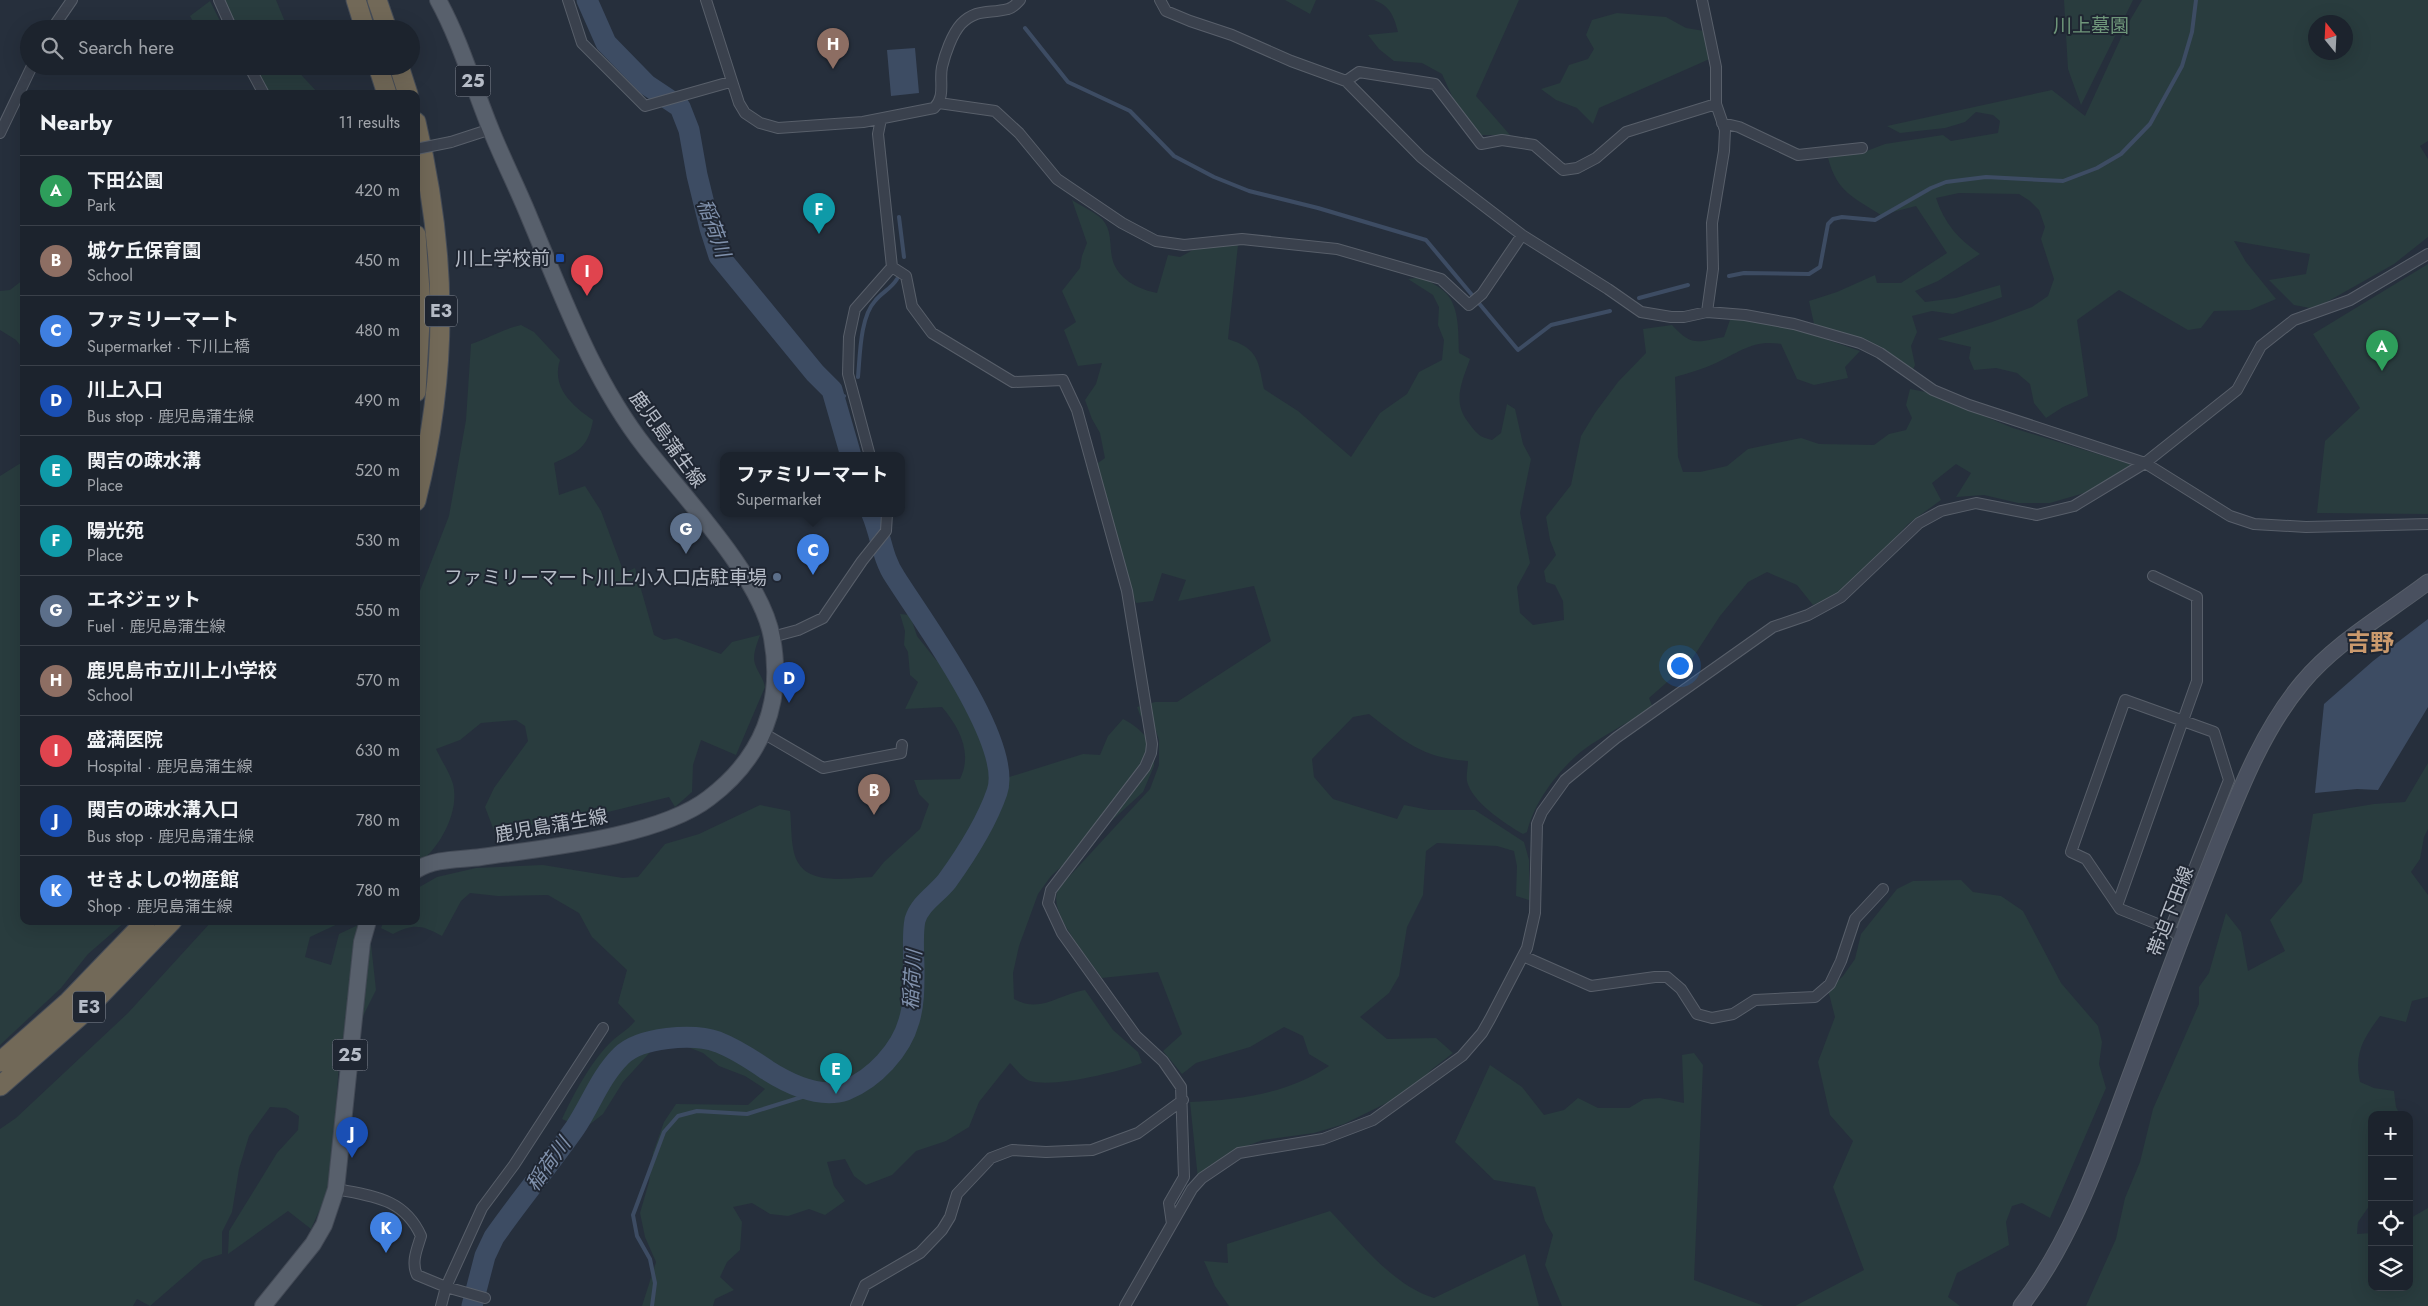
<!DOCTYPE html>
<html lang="en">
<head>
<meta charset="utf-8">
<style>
	:root { --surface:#1c232d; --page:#252b35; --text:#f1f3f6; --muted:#a0a4aa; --line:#3a4049; --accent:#94b3ef }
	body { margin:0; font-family:Jost,"Noto Sans JP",sans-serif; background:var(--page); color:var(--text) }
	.controls { position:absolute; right:15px; bottom:15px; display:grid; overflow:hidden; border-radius:10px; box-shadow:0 5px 20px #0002 }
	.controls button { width:45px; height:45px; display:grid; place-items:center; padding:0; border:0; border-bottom:1px solid var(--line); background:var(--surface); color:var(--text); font:25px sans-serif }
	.compass { position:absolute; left:2308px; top:15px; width:45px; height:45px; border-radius:50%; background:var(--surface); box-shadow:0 5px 20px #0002; rotate:342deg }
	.you { position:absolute; left:1679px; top:665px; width:18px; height:18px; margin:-12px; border:4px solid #fff; border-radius:50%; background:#1a73e8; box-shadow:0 0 0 8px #1a73e833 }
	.badge { display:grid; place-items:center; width:32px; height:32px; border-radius:50%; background:var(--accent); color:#fff; font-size:16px; font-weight:700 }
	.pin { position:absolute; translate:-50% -41px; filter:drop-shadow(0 1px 2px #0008) }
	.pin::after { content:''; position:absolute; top:26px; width:18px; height:15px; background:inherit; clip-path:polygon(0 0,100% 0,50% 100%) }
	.popup { position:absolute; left:720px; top:452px; width:185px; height:65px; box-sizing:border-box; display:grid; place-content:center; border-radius:10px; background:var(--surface); filter:drop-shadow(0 1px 4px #0005); font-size:16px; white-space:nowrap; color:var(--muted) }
	.popup b { font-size:19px; color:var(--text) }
	.popup::after { content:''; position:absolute; left:50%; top:100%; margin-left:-10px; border:10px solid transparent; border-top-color:var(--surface) }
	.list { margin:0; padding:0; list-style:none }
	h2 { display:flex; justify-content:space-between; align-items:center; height:65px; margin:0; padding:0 20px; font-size:21px }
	h2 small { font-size:16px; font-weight:400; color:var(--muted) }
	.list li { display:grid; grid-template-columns:32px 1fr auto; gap:15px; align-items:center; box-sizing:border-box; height:70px; padding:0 20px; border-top:1px solid var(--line) }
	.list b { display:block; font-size:19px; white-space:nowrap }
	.list p { margin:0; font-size:16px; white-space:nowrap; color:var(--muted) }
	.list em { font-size:16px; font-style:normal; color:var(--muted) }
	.icon { flex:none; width:28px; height:28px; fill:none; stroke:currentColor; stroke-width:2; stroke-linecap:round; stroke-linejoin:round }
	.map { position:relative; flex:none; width:2428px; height:1306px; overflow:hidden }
	.search { position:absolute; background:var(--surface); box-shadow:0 5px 20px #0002; left:20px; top:20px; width:400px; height:55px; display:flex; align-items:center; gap:12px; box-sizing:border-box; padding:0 18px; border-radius:28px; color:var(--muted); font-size:19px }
	.panel { position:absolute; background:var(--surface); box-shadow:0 5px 20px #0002; left:20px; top:90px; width:400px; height:835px; border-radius:10px }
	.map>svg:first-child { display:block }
	.green { fill:#293c3e; fill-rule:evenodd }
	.water { fill:#3d4c63 }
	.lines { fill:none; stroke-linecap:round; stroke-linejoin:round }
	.stream { stroke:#3d4c63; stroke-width:4 }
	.river { stroke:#3d4c63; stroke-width:21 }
	.street-casing { stroke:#585f6a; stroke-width:12 }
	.secondary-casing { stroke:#585f6a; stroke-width:17 }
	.primary-casing { stroke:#434a56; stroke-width:18 }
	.highway-casing { stroke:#454c57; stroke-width:21 }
	.street { stroke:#3a414d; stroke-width:10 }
	.secondary { stroke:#49505f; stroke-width:15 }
	.primary { stroke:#58606c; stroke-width:16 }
	.highway { stroke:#726958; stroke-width:19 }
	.street-bridge-casing { stroke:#585f6a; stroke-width:12; stroke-linecap:butt }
	.street-bridge { stroke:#3a414d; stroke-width:10 }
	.transit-dot { fill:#1a4fb4; stroke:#1f2632; stroke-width:2 }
	.service-dot { fill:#5c6f8a; stroke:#1f2632; stroke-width:2 }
	.labels { text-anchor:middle; stroke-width:4; stroke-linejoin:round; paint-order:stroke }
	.shield { fill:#1f2632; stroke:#898f9a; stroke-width:1 }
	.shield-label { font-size:18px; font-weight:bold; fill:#b6bcc7 }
	.park-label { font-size:19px; fill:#6f967a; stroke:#1f2632 }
	.poi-label { font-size:19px; fill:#b6bcc7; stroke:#1f2632; text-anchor:end }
	.street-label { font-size:19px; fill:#b6bcc7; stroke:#1f2632 }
	.water-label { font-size:20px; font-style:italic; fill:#8091ac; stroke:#1f2632 }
	.district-label { font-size:24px; font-weight:bold; fill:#cb9a6d; stroke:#1f2632 }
</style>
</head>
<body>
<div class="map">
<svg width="2428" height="1306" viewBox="0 0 2428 1306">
	<rect width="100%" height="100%" fill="#262f3c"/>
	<path class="green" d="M220 0H276L288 29H236Z
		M1285 0H1316L1310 14Z
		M1374 0H1519L1476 96 1510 135H1478L1456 105 1442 74 1422 63 1394 61 1379 49 1368 35 1398 32C1394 16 1390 6 1374 0Z
		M2064 0H2133L2081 105 2068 69Z
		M2142 0H2428V141L2420 146 2428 159V237L2394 264 2325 303 2310 308 2294 305 2269 280 2306 274 2310 254 2234 241 2246 262 2276 299 2250 310 2214 311 2201 328 2188 330 2119 290 2077 320 2088 396 2063 407 2046 418 2034 403 2030 384 2017 373 1996 368 1974 370 1969 358 1971 347 1937 339 1992 322 2032 307 2048 296 2054 279 2041 239 2045 227 2039 210 2030 201 2019 194 1959 193 1936 198C1944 223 1959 240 1980 254L1938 281 1915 291 1925 302 1956 298 2000 285 2002 297 1953 314 1932 311 1912 316 1917 332 1911 346 1915 365 1911 374 1814 324 1809 301 1837 292 1875 275 1877 283H1901L1947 253 1916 206 1881 215C1853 197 1837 192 1828 158L1864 152 1885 144 1943 135 1951 141 1998 133 2000 121 1993 115 1976 112 1965 122 1945 128 1900 133 1887 126 2052 90 2085 116 2126 27ZM2316 22H2346V52H2316Z
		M210 1 224 29H197L190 16Z
		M1617 13 1666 17 1686 28 1710 32 1714 57 1599 108 1593 124 1577 108 1556 100 1541 89 1560 83 1569 65 1588 59 1594 49 1586 35 1592 20Z
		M257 66H293L319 94H265Z
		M1072 200C1081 206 1095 212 1102 219 1114 232 1108 250 1114 264 1121 281 1141 290 1157 293L1168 255 1180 257C1201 246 1213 234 1238 245L1228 339C1259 349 1258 361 1264 389L1298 411 1351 457 1380 413 1407 394 1419 372 1442 360 1444 340 1438 325 1439 307 1433 295 1408 279 1423 277C1430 282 1440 287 1446 293 1460 308 1458 334 1459 353L1470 359C1462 382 1452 401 1468 422 1476 433 1479 437 1492 440L1501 433 1507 404 1515 409 1523 444 1531 459 1520 513 1530 563 1517 587 1520 613 1533 625 1564 620 1563 601 1555 585 1546 582 1544 571 1556 555 1550 540 1546 517 1571 485 1581 436 1595 413 1618 382 1646 353 1643 329 1672 325C1692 347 1697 342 1724 337L1731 317 1776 322 1860 351 1845 367 1848 378 1814 385 1797 379 1781 344C1754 339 1739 352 1716 363 1703 369 1689 373 1675 377L1678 457 1683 472H1700L1727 466 1748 449 1801 438 1819 444 1874 445 1889 434 1906 430 1912 418 1906 405 1910 389 1926 392 2013 428 2130 464 2128 473 2098 489 2050 503H2018L1984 495 1956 497 1971 473 1956 464 1932 483 1941 500 1908 524 1871 564 1838 594 1813 605 1797 585 1767 572 1748 582 1720 616 1690 662 1649 698 1653 708C1631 721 1596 739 1577 755 1555 775 1534 803 1527 832L1523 834C1505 824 1471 801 1467 781 1466 775 1468 767 1468 761 1422 758 1404 741 1369 714L1353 717 1312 759 1314 777 1333 799 1397 819 1404 805 1429 810H1475L1524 842 1529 860V900L1516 896 1517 866 1514 851 1497 846 1437 843 1426 851 1423 895 1407 927 1399 976 1389 993 1360 1017 1387 1039 1436 1038 1453 1053 1431 1070 1411 1091 1344 1124 1314 1133 1263 1140 1236 1150 1209 1166 1198 1179 1190 1102C1239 1100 1287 1094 1329 1066L1309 1054 1303 1036 1284 1027 1250 1047 1196 1063 1182 1074 1163 1051 1182 1034 1158 972 1102 978C1090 960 1050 915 1057 893 1058 889 1063 884 1066 880L1150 789 1159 765V740L1156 731 1140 715 1137 707 1155 702H1177L1271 641 1254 586 1178 601 1186 580 1162 573 1153 601 1136 603 1087 471 1105 458 1100 433 1092 419 1085 400 1096 384 1102 363 1078 366 1064 330 1076 322 1062 291 1080 268 1082 256 1087 243Z
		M2428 264V514L2317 513 2325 441 2360 408 2313 334Z
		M24 279V350L16 340 0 330V291L10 290Z
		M521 325 534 332 560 360C551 387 572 406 593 420 588 448 578 452 554 463L559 495 585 486 601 511 624 573 635 568 654 635 664 640 676 638 721 654 732 642 760 635C757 644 752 655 755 664 758 673 763 677 765 687L736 755 701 740 693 765 692 792 675 807 669 797 608 812 546 818 498 841 485 807 494 788 528 741 525 726 516 720 481 723 460 740 436 749C441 760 450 773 453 784 460 812 439 850 416 865V601L449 516 466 420 471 344C489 338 503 329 521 325Z
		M24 461V921H126L88 954 61 988 0 1045V476Z
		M900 614 910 615 917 636 936 660 970 682 994 729 1006 765V778L1083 754 1100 755 1108 736 1123 719C1139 727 1143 734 1155 747L1154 766 1143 792 1051 876 1038 894 1019 946 1013 973 1014 999C1040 1014 1059 994 1085 990L1113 1030 1138 1052 1142 1063C1118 1072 1054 1088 1030 1081 1023 1079 1015 1068 1010 1063L979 1102 969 1127 946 1141 916 1151 892 1175 866 1185 854 1176 845 1159 827 1162 834 1186 845 1201 825 1215 809 1209 788 1216 770 1214 752 1203 733 1207 742 1222 740 1250 727 1262 720 1277 734 1290 715 1299 713 1306H642L656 1262 645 1237 640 1213 649 1182 653 1153 664 1122 676 1104 748 1105 765 1089 745 1076 719 1066 703 1053 683 1045 653 1049 623 1082 603 1114 584 1129 562 1119C573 1095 591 1062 609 1044 617 1035 626 1032 635 1021L618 1003 627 970 592 937 579 913 548 895 498 896 470 893 461 901 442 936C422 925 414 923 393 934L381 928 384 921H416V889L437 877 476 868 543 865 623 878 638 877 665 844 699 834 760 805 790 811C792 827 790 851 799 864 812 885 851 878 872 877L884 862 920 829 929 804 919 794 914 780 960 779C973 753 959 727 942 707L905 709 918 682 910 675 908 652 904 645 905 631Z
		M2428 763V829L2424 837 2420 859 2411 872 2428 895V997L2412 1001 2406 1022 2380 1016C2363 1039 2354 1053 2360 1082L2374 1088 2394 1091 2396 1107 2400 1115H2372V1202L2358 1222 2357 1234 2372 1233V1287H2409V1219L2428 1208V1306H2086L2116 1239 2125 1198 2140 1162 2153 1109 2199 1004V987L2209 973 2226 913 2241 932 2248 971 2285 951 2270 920 2302 882 2313 814 2374 804 2405 802Z
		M1961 880 1973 892 2001 896 2023 911 2061 983 2098 1026 2102 1042 2099 1064 2106 1088 2050 1218 2022 1203 2012 1206 2006 1222 2009 1245 1957 1273 1948 1297 1960 1306H1795L1864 1270 1833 1187 1853 1141 1830 1115 1818 1062 1835 1017 1828 990 1843 976 1855 959 1861 934 1897 889 1913 881Z
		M212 921H344L310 937 305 957 331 965 339 934 358 925 370 935 376 990 363 1016 340 1048 332 1166 325 1198 311 1229 288 1211 228 1254 229 1231 277 1153 298 1130 299 1116 286 1108 270 1107 249 1136 239 1169 232 1212 222 1232V1254L203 1260 150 1306 137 1299 133 1306H0V1129L16 1118 128 1013Z
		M1694 1053 1703 1065 1694 1280 1764 1306H1562L1545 1265 1553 1235 1545 1221 1535 1187 1494 1180 1455 1142 1490 1065 1522 1087 1544 1115 1564 1110 1578 1098 1598 1108H1629L1644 1099 1660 1098 1684 1103 1682 1055Z
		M1330 1211C1360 1242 1392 1285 1434 1298L1525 1254 1539 1306H1229L1215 1286 1204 1261 1228 1263 1227 1244Z"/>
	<path class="water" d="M915 48 919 93 891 96 887 50Z
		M2428 619V707L2378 790 2357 789 2315 793 2324 704 2373 661Z"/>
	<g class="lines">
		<path class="stream" d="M1025 28 1068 82 1130 111 1174 156 1214 177 1249 191 1318 208 1426 240 1518 350 1551 325 1610 311
			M899 217 904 257
			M1729 276 1744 273 1809 274 1820 267 1828 224 1833 219 1842 217 1875 220 1931 188 1946 182 1986 177 2063 181 2097 168 2121 154 2150 124 2182 66 2192 32 2196 0
			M1639 298 1688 285
			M858 377C860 356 860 317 875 301 882 292 891 289 897 279
			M837 405 844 396
			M652 1306 655 1283 650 1259 637 1236 633 1215 664 1132 678 1116 697 1111 747 1114 818 1092"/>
		<path class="river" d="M587 0 606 43 647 85 680 107 689 130 697 175 710 228 719 256 815 373 832 390 851 456
			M472 1306 485 1256 494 1237C520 1200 549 1165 575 1128 591 1104 600 1077 621 1056 640 1037 693 1033 718 1042 736 1049 751 1059 767 1070 789 1084 819 1099 846 1090 874 1079 901 1050 909 1021 914 1005 914 988 914 971 914 955 912 935 915 920 920 903 937 894 947 881 965 856 987 821 997 792 1014 744 922 620 895 577 882 558 881 535 872 514"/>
		<g class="street-casing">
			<path id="street" d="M219 0 232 29
				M568 0 582 43 645 106 730 82
				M706 0 739 103 745 113 760 123 778 128 863 122 934 108C946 96 939 81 942 67 945 54 952 34 961 24 977 8 989 14 1008 9 1013 8 1017 3 1020 0
				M1160 0 1166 11 1190 21 1232 35 1291 61 1346 81 1421 157 1441 173 1522 235 1608 289 1641 312 1671 317H1684L1707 312 1745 315 1794 324 1860 343 1880 353 1933 390 1969 405 2145 463 2230 516 2254 524 2306 527 2428 524
				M1702 0 1716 67V104L1725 130 1724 151 1712 223 1713 269 1707 312
				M52 29 72 0
				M249 66 264 94
				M1346 81 1359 72 1435 84 1481 144 1502 140 1534 145 1563 170 1577 168 1596 158 1626 132 1716 104
				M939 103 995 111 1019 133 1057 179 1122 223 1156 241 1184 245 1242 239 1337 249 1441 279 1469 305 1482 294 1522 235
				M881 119 878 134 892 267 906 276 912 306 932 333 1013 382 1063 380 1077 410 1127 591 1152 744 1151 753 1145 767 1051 890 1048 903 1062 933 1136 1036 1163 1061 1181 1087 1184 1177 1169 1203 1172 1224
				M1722 123 1739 127 1798 155 1862 148
				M0 133 32 66
				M451 142 491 129
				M870 456 848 374 849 337 855 309 892 267
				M772 637 798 630 823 618 862 561 886 531 887 514
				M763 733 823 768 901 753 902 745
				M2118 903 2197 681V597L2153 576
				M2170 929 2229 780 2214 732 2125 700 2071 852 2086 859 2120 909 2170 929 2181 938
				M1523 956 1591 986 1655 977H1667L1681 989 1697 1014 1712 1018 1733 1014 1755 1000 1815 997 1830 984 1841 961 1855 919 1883 889
				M336 1189C372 1196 404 1198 421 1236 417 1249 411 1262 417 1275L446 1287 485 1298
				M441 1306 446 1287 482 1208 514 1165 603 1028
				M856 1306 865 1285 920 1253 942 1230 950 1217 957 1194 991 1158 1012 1150 1046 1152 1092 1150 1138 1133 1183 1100
				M1125 1306 1192 1189 1202 1178 1239 1153 1323 1139 1373 1120 1462 1056 1482 1033 1490 1019 1527 948 1535 913 1537 824 1542 812 1565 780 1616 738 1773 627 1808 615 1841 597 1919 523 1941 511 1976 503 2037 515 2074 506 2145 463 2237 390 2261 346 2294 320 2350 300 2428 254"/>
		</g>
		<g class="secondary-casing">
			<path id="secondary" d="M2021 1306C2075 1236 2102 1150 2133 1068 2160 995 2187 922 2216 849 2239 792 2262 731 2302 683 2336 642 2386 614 2428 582"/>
		</g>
		<g class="primary-casing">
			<path id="primary" d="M416 870C436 858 458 860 481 857 544 848 659 837 709 798 762 758 784 703 772 638 762 578 683 496 645 447 592 379 563 297 530 219 518 189 503 160 491 130 473 86 461 42 438 0
				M263 1306 313 1244 324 1225 336 1189 362 942 368 921"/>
		</g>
		<g class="highway-casing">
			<path id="highway" d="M356 0 365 29
				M377 0 387 29
				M378 66 387 94
				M399 66 408 94
				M416 122C447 253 449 370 416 501
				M416 235 421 305 416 392
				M0 1062 67 1003 146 921
				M0 1086 80 1016 172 921"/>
		</g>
		<use href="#street" class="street"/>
		<use href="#secondary" class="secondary"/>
		<use href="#primary" class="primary"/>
		<use href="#highway" class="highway"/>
		<g class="street-bridge-casing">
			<path id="street-bridge" d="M416 149 451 142"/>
		</g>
		<use href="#street-bridge" class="street-bridge"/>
	</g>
	<rect class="transit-dot" x="555" y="253" width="10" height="10" rx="2.5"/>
	<circle class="service-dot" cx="777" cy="577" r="5"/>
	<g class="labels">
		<g class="shield">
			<rect x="455.5" y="65.5" width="35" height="31" rx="4"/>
			<rect x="425" y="295.5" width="32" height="31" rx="4"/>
			<rect x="73" y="991.5" width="32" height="31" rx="4"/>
			<rect x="332.5" y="1039.5" width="35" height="31" rx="4"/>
		</g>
		<g class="shield-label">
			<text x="473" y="87">25</text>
			<text x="441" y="317">E3</text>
			<text x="89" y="1013">E3</text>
			<text x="350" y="1061">25</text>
		</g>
		<g class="park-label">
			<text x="2091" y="32">川上墓園</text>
		</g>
		<g class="poi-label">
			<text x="550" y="265">川上学校前</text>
			<text x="767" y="584">ファミリーマート川上小入口店駐車場</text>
		</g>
		<g class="street-label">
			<text transform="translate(668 439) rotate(54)" y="7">鹿児島蒲生線</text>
			<text transform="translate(551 825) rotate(-10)" y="7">鹿児島蒲生線</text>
			<text transform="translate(2170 911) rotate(-69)" y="7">帯迫下田線</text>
		</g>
		<g class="water-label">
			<text transform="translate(714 228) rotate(70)" y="7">稲荷川</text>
			<text transform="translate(912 980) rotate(-86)" y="7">稲荷川</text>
			<text transform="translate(548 1164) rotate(-54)" y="7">稲荷川</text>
		</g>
		<g class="district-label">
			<text x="2370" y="651">吉野</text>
		</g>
	</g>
</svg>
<div class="controls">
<button>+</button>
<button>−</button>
<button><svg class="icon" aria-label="locate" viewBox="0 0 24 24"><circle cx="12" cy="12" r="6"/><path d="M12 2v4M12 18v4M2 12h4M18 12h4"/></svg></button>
<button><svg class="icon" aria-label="layers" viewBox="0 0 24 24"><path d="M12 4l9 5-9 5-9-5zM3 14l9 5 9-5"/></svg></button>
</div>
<svg class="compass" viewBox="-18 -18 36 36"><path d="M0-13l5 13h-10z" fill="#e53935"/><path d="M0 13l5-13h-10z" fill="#a0a4aa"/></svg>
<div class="you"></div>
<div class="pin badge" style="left:2382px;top:371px;background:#2e9e5b">A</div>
<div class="pin badge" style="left:874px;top:815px;background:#8d6e63">B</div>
<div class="pin badge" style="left:813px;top:575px;background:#3f7fe0">C</div>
<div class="popup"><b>ファミリーマート</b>Supermarket</div>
<div class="pin badge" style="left:789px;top:703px;background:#1a4fb4">D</div>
<div class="pin badge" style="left:836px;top:1094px;background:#0f9aa8">E</div>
<div class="pin badge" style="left:819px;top:234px;background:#0f9aa8">F</div>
<div class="pin badge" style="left:686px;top:554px;background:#5c6f8a">G</div>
<div class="pin badge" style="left:833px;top:69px;background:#8d6e63">H</div>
<div class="pin badge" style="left:587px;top:296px;background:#e0444e">I</div>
<div class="pin badge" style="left:352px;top:1158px;background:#1a4fb4">J</div>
<div class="pin badge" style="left:386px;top:1253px;background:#3f7fe0">K</div>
<div class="search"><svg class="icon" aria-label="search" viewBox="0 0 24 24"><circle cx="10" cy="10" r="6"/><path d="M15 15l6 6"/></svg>Search here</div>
<section class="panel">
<h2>Nearby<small>11 results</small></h2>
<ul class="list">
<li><span class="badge" style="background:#2e9e5b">A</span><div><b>下田公園</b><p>Park</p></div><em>420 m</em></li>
<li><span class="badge" style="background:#8d6e63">B</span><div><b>城ケ丘保育園</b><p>School</p></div><em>450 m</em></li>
<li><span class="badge" style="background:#3f7fe0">C</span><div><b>ファミリーマート</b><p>Supermarket · 下川上橋</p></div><em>480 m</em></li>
<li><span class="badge" style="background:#1a4fb4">D</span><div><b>川上入口</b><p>Bus stop · 鹿児島蒲生線</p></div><em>490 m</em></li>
<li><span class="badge" style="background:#0f9aa8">E</span><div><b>関吉の疎水溝</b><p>Place</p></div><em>520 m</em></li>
<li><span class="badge" style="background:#0f9aa8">F</span><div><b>陽光苑</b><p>Place</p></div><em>530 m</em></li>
<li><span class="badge" style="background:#5c6f8a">G</span><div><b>エネジェット</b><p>Fuel · 鹿児島蒲生線</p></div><em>550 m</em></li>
<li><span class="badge" style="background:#8d6e63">H</span><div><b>鹿児島市立川上小学校</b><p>School</p></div><em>570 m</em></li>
<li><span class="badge" style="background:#e0444e">I</span><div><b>盛満医院</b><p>Hospital · 鹿児島蒲生線</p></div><em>630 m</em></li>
<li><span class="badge" style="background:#1a4fb4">J</span><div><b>関吉の疎水溝入口</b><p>Bus stop · 鹿児島蒲生線</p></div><em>780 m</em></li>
<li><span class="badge" style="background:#3f7fe0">K</span><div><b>せきよしの物産館</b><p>Shop · 鹿児島蒲生線</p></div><em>780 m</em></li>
</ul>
</section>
</div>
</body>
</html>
